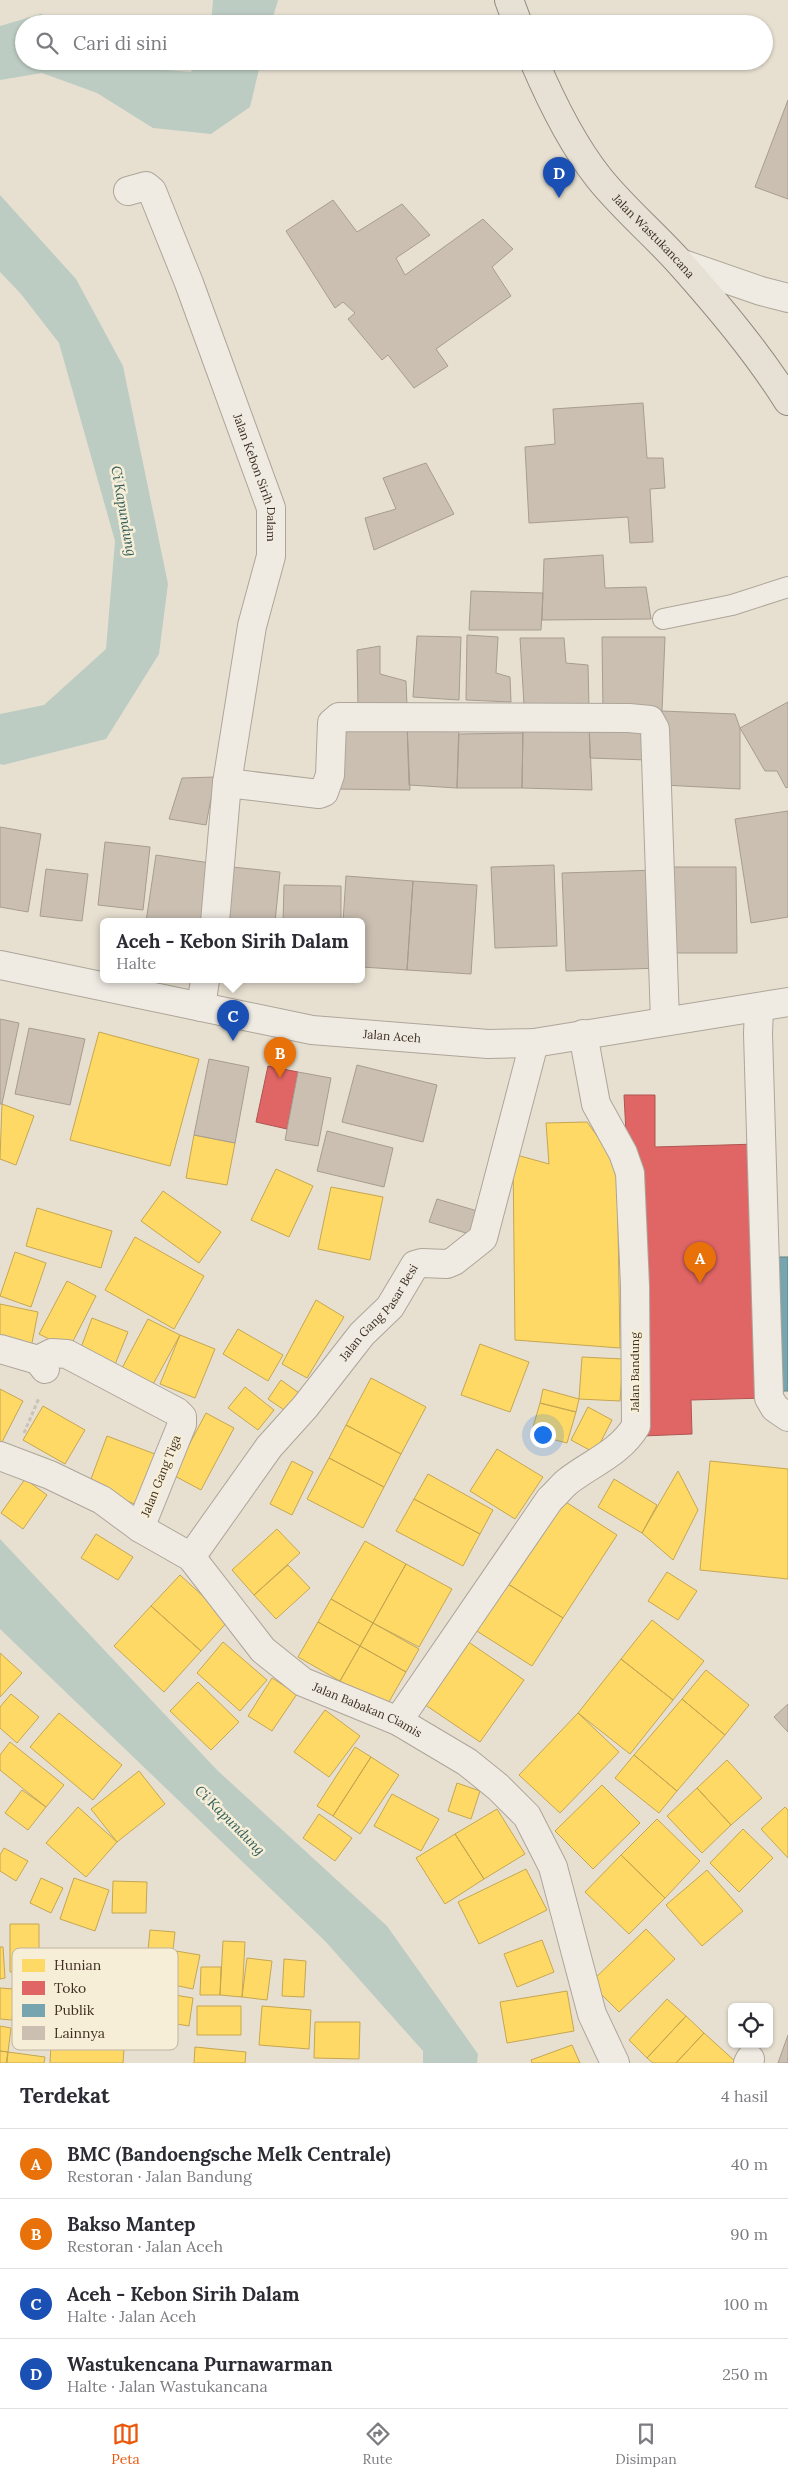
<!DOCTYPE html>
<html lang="id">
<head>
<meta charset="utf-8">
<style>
	:root { --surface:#fff; --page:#f2f2f3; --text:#2b2b33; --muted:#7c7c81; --line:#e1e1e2; --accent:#ea580c }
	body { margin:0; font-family:Lora,serif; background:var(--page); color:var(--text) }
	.controls { position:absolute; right:15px; bottom:15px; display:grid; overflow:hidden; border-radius:8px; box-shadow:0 1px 4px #0004 }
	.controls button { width:45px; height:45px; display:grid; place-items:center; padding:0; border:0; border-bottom:1px solid var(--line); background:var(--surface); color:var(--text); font:25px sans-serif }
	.you { position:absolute; left:542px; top:1434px; width:18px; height:18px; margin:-12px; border:4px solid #fff; border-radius:50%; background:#1a73e8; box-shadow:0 0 0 8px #1a73e833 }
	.badge { display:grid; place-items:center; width:32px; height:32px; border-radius:50%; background:var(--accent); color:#fff; font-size:16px; font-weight:700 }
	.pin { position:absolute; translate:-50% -41px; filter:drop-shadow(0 1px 2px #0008) }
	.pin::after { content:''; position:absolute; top:26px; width:18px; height:15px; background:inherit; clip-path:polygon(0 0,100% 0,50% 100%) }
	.popup { position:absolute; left:100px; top:918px; width:265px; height:65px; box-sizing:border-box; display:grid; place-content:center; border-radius:8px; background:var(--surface); filter:drop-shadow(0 1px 4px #0005); font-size:16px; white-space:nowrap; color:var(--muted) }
	.popup b { font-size:19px; color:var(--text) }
	.popup::after { content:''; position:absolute; left:50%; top:100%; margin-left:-10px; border:10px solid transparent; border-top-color:var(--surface) }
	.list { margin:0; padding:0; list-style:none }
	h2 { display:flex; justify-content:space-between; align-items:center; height:65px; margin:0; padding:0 20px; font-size:21px }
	h2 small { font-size:16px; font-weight:400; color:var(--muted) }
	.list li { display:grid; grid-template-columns:32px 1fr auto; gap:15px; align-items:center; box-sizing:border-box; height:70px; padding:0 20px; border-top:1px solid var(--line) }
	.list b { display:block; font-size:19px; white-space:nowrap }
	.list p { margin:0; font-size:16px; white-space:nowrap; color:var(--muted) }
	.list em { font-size:16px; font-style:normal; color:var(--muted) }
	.icon { flex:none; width:28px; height:28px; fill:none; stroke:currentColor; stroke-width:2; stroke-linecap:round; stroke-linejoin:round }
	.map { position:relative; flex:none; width:788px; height:2063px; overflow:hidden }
	.search { position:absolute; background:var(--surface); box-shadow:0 1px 4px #0004; left:15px; right:15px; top:15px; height:55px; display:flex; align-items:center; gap:12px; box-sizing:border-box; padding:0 18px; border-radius:28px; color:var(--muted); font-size:19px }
	.sheet { height:345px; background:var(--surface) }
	nav { display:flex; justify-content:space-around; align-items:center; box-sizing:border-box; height:70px; border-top:1px solid var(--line); background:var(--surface); font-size:14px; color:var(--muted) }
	nav a { display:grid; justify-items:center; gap:2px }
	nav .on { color:var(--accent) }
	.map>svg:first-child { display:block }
	.water { fill:#bcccc2 }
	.homes { fill:#ffd966; stroke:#c5a651 }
	.shops { fill:#e06666; stroke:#af5551 }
	.public { fill:#76a5af; stroke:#658184 }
	.building { fill:#cbbfb2; stroke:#a89c90 }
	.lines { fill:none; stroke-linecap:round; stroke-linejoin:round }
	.service-casing { stroke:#ada599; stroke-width:22 }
	.minor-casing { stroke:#ada599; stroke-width:30 }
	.tertiary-casing { stroke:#ada599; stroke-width:30 }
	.primary-casing { stroke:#928b80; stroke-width:30 }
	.path { stroke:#c8c2b9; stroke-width:3; stroke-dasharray:4 2.5; stroke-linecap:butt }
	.service { stroke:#efebe3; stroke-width:20 }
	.minor { stroke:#efebe3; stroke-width:28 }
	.tertiary { stroke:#efebe3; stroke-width:28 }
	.primary { stroke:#e6e1d4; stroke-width:28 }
	.labels { text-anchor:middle; stroke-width:5; stroke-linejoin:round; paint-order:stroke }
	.street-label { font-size:12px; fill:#3d2e20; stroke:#f7eed8 }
	.water-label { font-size:14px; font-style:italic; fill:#2f5d5a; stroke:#f7eed8 }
	.key { fill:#f7eed8; stroke:#bfb4a1; stroke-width:1 }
	.key-label { font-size:14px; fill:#3d2e20 }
</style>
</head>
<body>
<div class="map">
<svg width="788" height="2063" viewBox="0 0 788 2063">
	<rect width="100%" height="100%" fill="#e7e0d1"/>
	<path class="water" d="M213 0H278L271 24H211Z
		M41 14 68 24H24V61H140L153 69 191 72 196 61H261L250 107 211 134 153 128 97 93 42 73 0 80V26Z
		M0 195 76 279 123 366 168 584 159 654 106 739 3 765 0 764V714L44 705 106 649 115 541 59 343 21 294 0 272Z
		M0 1539 217 1770 387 1926 478 2054 477 2063H423V2051L325 1941 0 1629Z"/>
	<path class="homes" d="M99 1032 199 1059 170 1166 70 1140Z
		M2 1104 34 1116 16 1165 0 1159Z
		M587 1122 617 1163 620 1348 515 1340 513 1154 549 1164 546 1123Z
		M194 1135 235 1143 227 1185 186 1178Z
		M276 1169 313 1186 289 1237 251 1220Z
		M331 1187 383 1197 370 1260 318 1249Z
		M163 1191 221 1232 199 1263 141 1221Z
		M37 1208 112 1231 101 1268 26 1246Z
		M135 1237 204 1276 174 1329 105 1290Z
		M15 1252 46 1263 31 1307 0 1296Z
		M67 1281 96 1296 69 1349 39 1334Z
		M316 1300 344 1317 307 1378 282 1364Z
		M0 1304 38 1312 31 1348 0 1341Z
		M92 1318 128 1332 114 1367 79 1353Z
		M148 1319 180 1335 152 1386 121 1370Z
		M238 1329 283 1355 268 1381 223 1354Z
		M180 1335 215 1349 195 1398 160 1384Z
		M480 1344 529 1362 510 1412 461 1395Z
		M582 1357 623 1359 620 1401 579 1399Z
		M371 1378 426 1407 401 1454 346 1425Z
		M281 1380 306 1398 293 1416 268 1399Z
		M245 1387 274 1410 258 1430 228 1408Z
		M0 1389 23 1401 0 1446Z
		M543 1389 579 1399 576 1412 540 1403Z
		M540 1403 576 1412 567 1443 531 1434Z
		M43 1406 85 1430 65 1464 23 1440Z
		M588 1407 612 1420 595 1453 571 1440Z
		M206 1413 234 1428 201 1490 173 1475Z
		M346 1425 401 1454 384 1487 329 1458Z
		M107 1436 155 1454 135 1504 88 1487Z
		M497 1449 543 1477 515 1519 470 1491Z
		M329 1458 384 1487 363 1528 307 1499Z
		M292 1461 313 1472 292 1515 270 1504Z
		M710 1461 788 1469V1579L700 1570Z
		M678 1471 698 1510 673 1560 642 1533Z
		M428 1474 493 1510 480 1534 414 1499Z
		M25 1479 47 1495 23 1529 1 1513Z
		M614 1479 657 1505 642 1533 598 1507Z
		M558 1497 617 1535 563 1618 503 1581Z
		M414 1499 480 1534 463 1566 396 1531Z
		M277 1529 300 1553 254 1595 232 1570Z
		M96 1534 133 1557 118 1580 81 1558Z
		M365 1541 406 1564 373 1623 331 1599Z
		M406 1564 452 1589 419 1647 373 1623Z
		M288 1565 310 1588 276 1619 254 1595Z
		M667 1572 697 1591 678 1620 648 1601Z
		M180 1575 229 1620 201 1651 151 1606Z
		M503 1581 563 1618 532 1666 472 1628Z
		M331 1599 373 1623 360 1646 318 1622Z
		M151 1606 201 1651 164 1692 114 1646Z
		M652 1620 704 1661 673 1700 621 1659Z
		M318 1622 360 1646 340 1681 298 1657Z
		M373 1623 419 1649 406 1672 360 1646Z
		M467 1641 524 1680 480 1742 424 1704Z
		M223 1642 267 1680 240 1711 197 1673Z
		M360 1646 406 1672 386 1707 340 1681Z
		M0 1653 22 1673 0 1697Z
		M621 1659 673 1700 630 1754 578 1713Z
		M706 1670 749 1705 725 1735 682 1699Z
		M272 1678 297 1694 272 1731 248 1716Z
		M198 1682 239 1722 211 1750 170 1711Z
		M11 1694 39 1717 17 1743 0 1728V1707Z
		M682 1699 725 1735 677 1791 634 1755Z
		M325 1710 360 1736 329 1777 294 1752Z
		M59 1713 122 1765 93 1800 30 1747Z
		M578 1713 619 1752 560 1813 519 1775Z
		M10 1742 64 1785 46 1807 0 1770V1755Z
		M355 1747 371 1757 333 1816 317 1806Z
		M634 1755 677 1791 659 1813 615 1778Z
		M371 1757 399 1775 360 1834 333 1816Z
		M727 1760 762 1798 731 1825 697 1788Z
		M139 1771 165 1804 117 1842 91 1809Z
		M457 1783 480 1791 471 1819 448 1811Z
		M602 1785 640 1823 593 1869 555 1831Z
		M697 1788 731 1825 702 1853 667 1816Z
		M22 1790 46 1807 28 1830 5 1813Z
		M392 1794 439 1819 421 1851 374 1826Z
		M78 1807 117 1842 86 1877 46 1843Z
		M785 1807 788 1810V1858L761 1829Z
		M497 1809 525 1854 484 1879 455 1834Z
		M319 1814 352 1838 335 1861 303 1838Z
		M657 1819 700 1861 665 1898 621 1855Z
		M743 1829 773 1858 739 1892 710 1863Z
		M455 1834 484 1879 445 1904 416 1858Z
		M4 1848 28 1861 16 1881 0 1871V1855Z
		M621 1855 665 1898 629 1934 585 1892Z
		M526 1869 547 1910 479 1944 458 1902Z
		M707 1870 743 1911 702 1946 666 1905Z
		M41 1878 63 1888 51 1913 30 1903Z
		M74 1878 109 1890 95 1931 60 1919Z
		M113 1881 147 1882 146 1913H112Z
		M10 1924H39V1972H10Z
		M646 1929 675 1959 619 2012 590 1983Z
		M150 1930 175 1932 169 1984 145 1982Z
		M542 1940 554 1972 517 1987 504 1954Z
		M223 1941 245 1942 242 1997 220 1995Z
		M0 1947H3L5 1978 0 1979Z
		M176 1951 200 1955 193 1989 169 1984Z
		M247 1958 272 1961 267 2000 242 1997Z
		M284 1959 306 1961 304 1997 282 1996Z
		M201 1967H221L220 1995H200Z
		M0 1988 15 1989 12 2020 0 2019Z
		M567 1991 574 2031 507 2043 500 2002Z
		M157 1992 193 1998 189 2026 153 2020Z
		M63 1996 92 2001 87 2037 58 2033Z
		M667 1999 686 2016 647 2058 629 2040Z
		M92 2001 141 2008 136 2045 87 2037Z
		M197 2006H241V2035H197Z
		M262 2006 311 2010 309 2049 259 2045Z
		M49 2008 51 2045 17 2047 15 2011Z
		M686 2016 704 2033 676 2063H653L647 2058Z
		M315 2022H360L359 2059 314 2058Z
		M0 2026 11 2028 8 2052 0 2051Z
		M704 2033 737 2063H676Z
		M51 2045 124 2049 123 2063H50Z
		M572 2045 580 2063H532L531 2060Z
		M195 2047 246 2052 245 2063H194Z
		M0 2051 8 2052 6 2063H0Z
		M8 2052 45 2057 44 2063H7Z"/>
	<path class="shops" d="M268 1066 298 1072 287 1129 256 1122Z
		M624 1095H655V1147L758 1144 766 1398 691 1400 692 1434 642 1436Z"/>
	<path class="public" d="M768 1257H788V1391H771Z"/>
	<path class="building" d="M788 100V199L755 187Z
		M333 200 357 232 402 204 430 235 396 258 405 275 483 219 513 249 492 267 511 296 436 349 448 366 414 388 388 355 382 360 348 319 355 313 343 302 335 308 286 231Z
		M643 403 647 458H663L665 488 650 489 653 542 630 543 628 517 529 523 525 447 555 444 553 409Z
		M426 463 454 514 374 550 365 518 396 509 383 478Z
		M603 555 605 588 646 587 651 619 542 620 544 559Z
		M471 591 543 593 541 630H469Z
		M467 635 498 637 496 673 510 677 511 702 466 700Z
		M417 636 461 637 459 700 413 697Z
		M602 637H665L662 711 603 713Z
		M520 638H564L566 663 588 665 589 708 524 705Z
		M380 646V674L406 681 407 705 358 706 357 650Z
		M788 702V787L786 788 777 771H765L740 728Z
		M662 711 735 714 740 728V789L663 785Z
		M459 720 457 788 409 785 407 724Z
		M523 722 589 723 592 790 522 788Z
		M589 723 648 724 647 760 590 758Z
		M407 724 410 790 337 789V725Z
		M523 733 522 788H457L459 734Z
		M215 777 206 825 169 819 182 778Z
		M788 811V917L751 923 735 819Z
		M0 827 41 834 28 912 0 907Z
		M105 842 150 847 143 910 98 905Z
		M156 855 217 864 209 922H146Z
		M554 865 557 946 495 948 491 867Z
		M223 866 280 872 275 922H218Z
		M666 867H736L737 953H667Z
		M46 869 88 874 82 921 40 916Z
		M658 870 662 968 566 971 562 873Z
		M346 876 413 881 407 970 362 967V922H343Z
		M413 881 477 885 471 974 407 970Z
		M284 885 341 886V922H283Z
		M0 1019 19 1023 2 1104H0Z
		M29 1028 85 1039 70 1105 15 1094Z
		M209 1059 249 1067 235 1143 194 1135Z
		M357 1065 437 1085 423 1142 342 1122Z
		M298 1072 331 1078 318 1146 285 1140Z
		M327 1131 393 1148 384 1187 317 1171Z
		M437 1199 484 1213 476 1236 429 1222Z
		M788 1704V1732L774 1717Z
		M788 2035V2063H778Z"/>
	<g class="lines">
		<g class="service-casing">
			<path id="service" d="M663 619 732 605 788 587"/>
		</g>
		<g class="minor-casing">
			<g id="minor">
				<path id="s1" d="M128 191 146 186 152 191 189 283 271 508V556L252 626 227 783 215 922"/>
				<path d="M227 783 319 794 324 792 330 775 332 723 339 717 629 718 650 720 655 729 665 1021"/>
				<path d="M201 1007 205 980"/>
				<path d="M759 1007 758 1034 769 1398 775 1408 788 1417"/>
				<path d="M0 1349 38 1360 45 1369"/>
				<path d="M38 1360 52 1353 67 1354 177 1412 182 1417V1424L140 1528"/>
				<path id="s2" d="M0 1456 50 1475 102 1500 140 1528 191 1557 263 1650 303 1682 398 1721 467 1762 498 1787 527 1816 553 1867 592 2014 615 2063"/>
				<path id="s3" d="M191 1557 269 1447 305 1407 362 1334 390 1307 415 1265 422 1263 447 1264 454 1261 483 1238 534 1043"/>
				<path d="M398 1721 550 1499C556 1494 561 1487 567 1482 591 1463 619 1454 636 1426L635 1286 630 1173 623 1153 596 1104 583 1034"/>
				<path d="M748 2063 750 2059"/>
			</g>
		</g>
		<g class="tertiary-casing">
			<g id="tertiary">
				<path d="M680 263 761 291 788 298"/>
				<path id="s4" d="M0 965 312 1030 488 1044 534 1043 788 1002"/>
			</g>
		</g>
		<g class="primary-casing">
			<g id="primary">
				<path d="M509 0 518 24"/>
				<path id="s5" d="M534 61C551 101 572 144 599 178 623 208 654 234 680 263 719 307 757 352 788 401"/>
			</g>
		</g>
		<path class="path" d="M24 1433 39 1398"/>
		<use href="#service" class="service"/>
		<use href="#minor" class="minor"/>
		<use href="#tertiary" class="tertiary"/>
		<use href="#primary" class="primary"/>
	</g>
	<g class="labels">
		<g class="street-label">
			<text dy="4" stroke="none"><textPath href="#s5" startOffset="214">Jalan Wastukancana</textPath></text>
			<text dy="4" stroke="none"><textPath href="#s1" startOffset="332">Jalan Kebon Sirih Dalam</textPath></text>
			<text dy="4" stroke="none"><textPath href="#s4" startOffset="399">Jalan Aceh</textPath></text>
			<text dy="4" stroke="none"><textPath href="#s3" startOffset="309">Jalan Gang Pasar Besi</textPath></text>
			<text transform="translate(635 1372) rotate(-90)" y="4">Jalan Bandung</text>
			<text transform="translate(161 1476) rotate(-68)" y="4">Jalan Gang Tiga</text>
			<text dy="4" stroke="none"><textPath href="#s2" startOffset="456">Jalan Babakan Ciamis</textPath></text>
		</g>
		<g class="water-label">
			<text transform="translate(124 511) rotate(80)" y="5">Ci Kapundung</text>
			<text transform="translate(230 1820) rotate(45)" y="5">Ci Kapundung</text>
		</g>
	</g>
	<rect x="12" y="1948" width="166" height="102" rx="8" class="key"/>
	<rect x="22" y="1959" width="23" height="13" fill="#ffd966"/>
	<rect x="22" y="1981" width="23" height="14" fill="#e06666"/>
	<rect x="22" y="2004" width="23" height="13" fill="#76a5af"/>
	<rect x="22" y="2026" width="23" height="14" fill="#cbbfb2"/>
	<g class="key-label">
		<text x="54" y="1970">Hunian</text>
		<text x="54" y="1993">Toko</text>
		<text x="54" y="2015">Publik</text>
		<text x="54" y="2038">Lainnya</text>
	</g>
</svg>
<div class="controls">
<button><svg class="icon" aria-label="locate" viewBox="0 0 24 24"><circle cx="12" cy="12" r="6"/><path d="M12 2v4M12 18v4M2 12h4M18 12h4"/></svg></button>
</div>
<div class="you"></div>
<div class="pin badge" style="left:700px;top:1283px;background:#e8710a">A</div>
<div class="pin badge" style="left:280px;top:1078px;background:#e8710a">B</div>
<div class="pin badge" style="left:233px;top:1041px;background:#1a4fb4">C</div>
<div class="popup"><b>Aceh - Kebon Sirih Dalam</b>Halte</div>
<div class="pin badge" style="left:559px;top:198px;background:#1a4fb4">D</div>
<div class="search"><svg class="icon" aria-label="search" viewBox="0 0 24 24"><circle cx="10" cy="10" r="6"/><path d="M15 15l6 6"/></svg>Cari di sini</div>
</div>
<section class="sheet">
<h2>Terdekat<small>4 hasil</small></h2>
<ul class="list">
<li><span class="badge" style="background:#e8710a">A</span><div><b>BMC (Bandoengsche Melk Centrale)</b><p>Restoran · Jalan Bandung</p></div><em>40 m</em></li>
<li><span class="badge" style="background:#e8710a">B</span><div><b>Bakso Mantep</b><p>Restoran · Jalan Aceh</p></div><em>90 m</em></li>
<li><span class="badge" style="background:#1a4fb4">C</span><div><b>Aceh - Kebon Sirih Dalam</b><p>Halte · Jalan Aceh</p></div><em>100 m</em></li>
<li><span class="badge" style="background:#1a4fb4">D</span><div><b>Wastukencana Purnawarman</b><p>Halte · Jalan Wastukancana</p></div><em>250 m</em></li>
</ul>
</section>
<nav>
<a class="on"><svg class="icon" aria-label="map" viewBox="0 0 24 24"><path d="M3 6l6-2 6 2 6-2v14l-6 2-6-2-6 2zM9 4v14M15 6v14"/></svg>Peta</a>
<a><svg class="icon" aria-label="directions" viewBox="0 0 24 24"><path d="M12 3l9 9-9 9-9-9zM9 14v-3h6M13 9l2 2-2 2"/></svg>Rute</a>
<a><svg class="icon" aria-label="saved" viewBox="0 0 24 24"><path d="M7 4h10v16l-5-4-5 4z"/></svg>Disimpan</a>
</nav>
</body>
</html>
